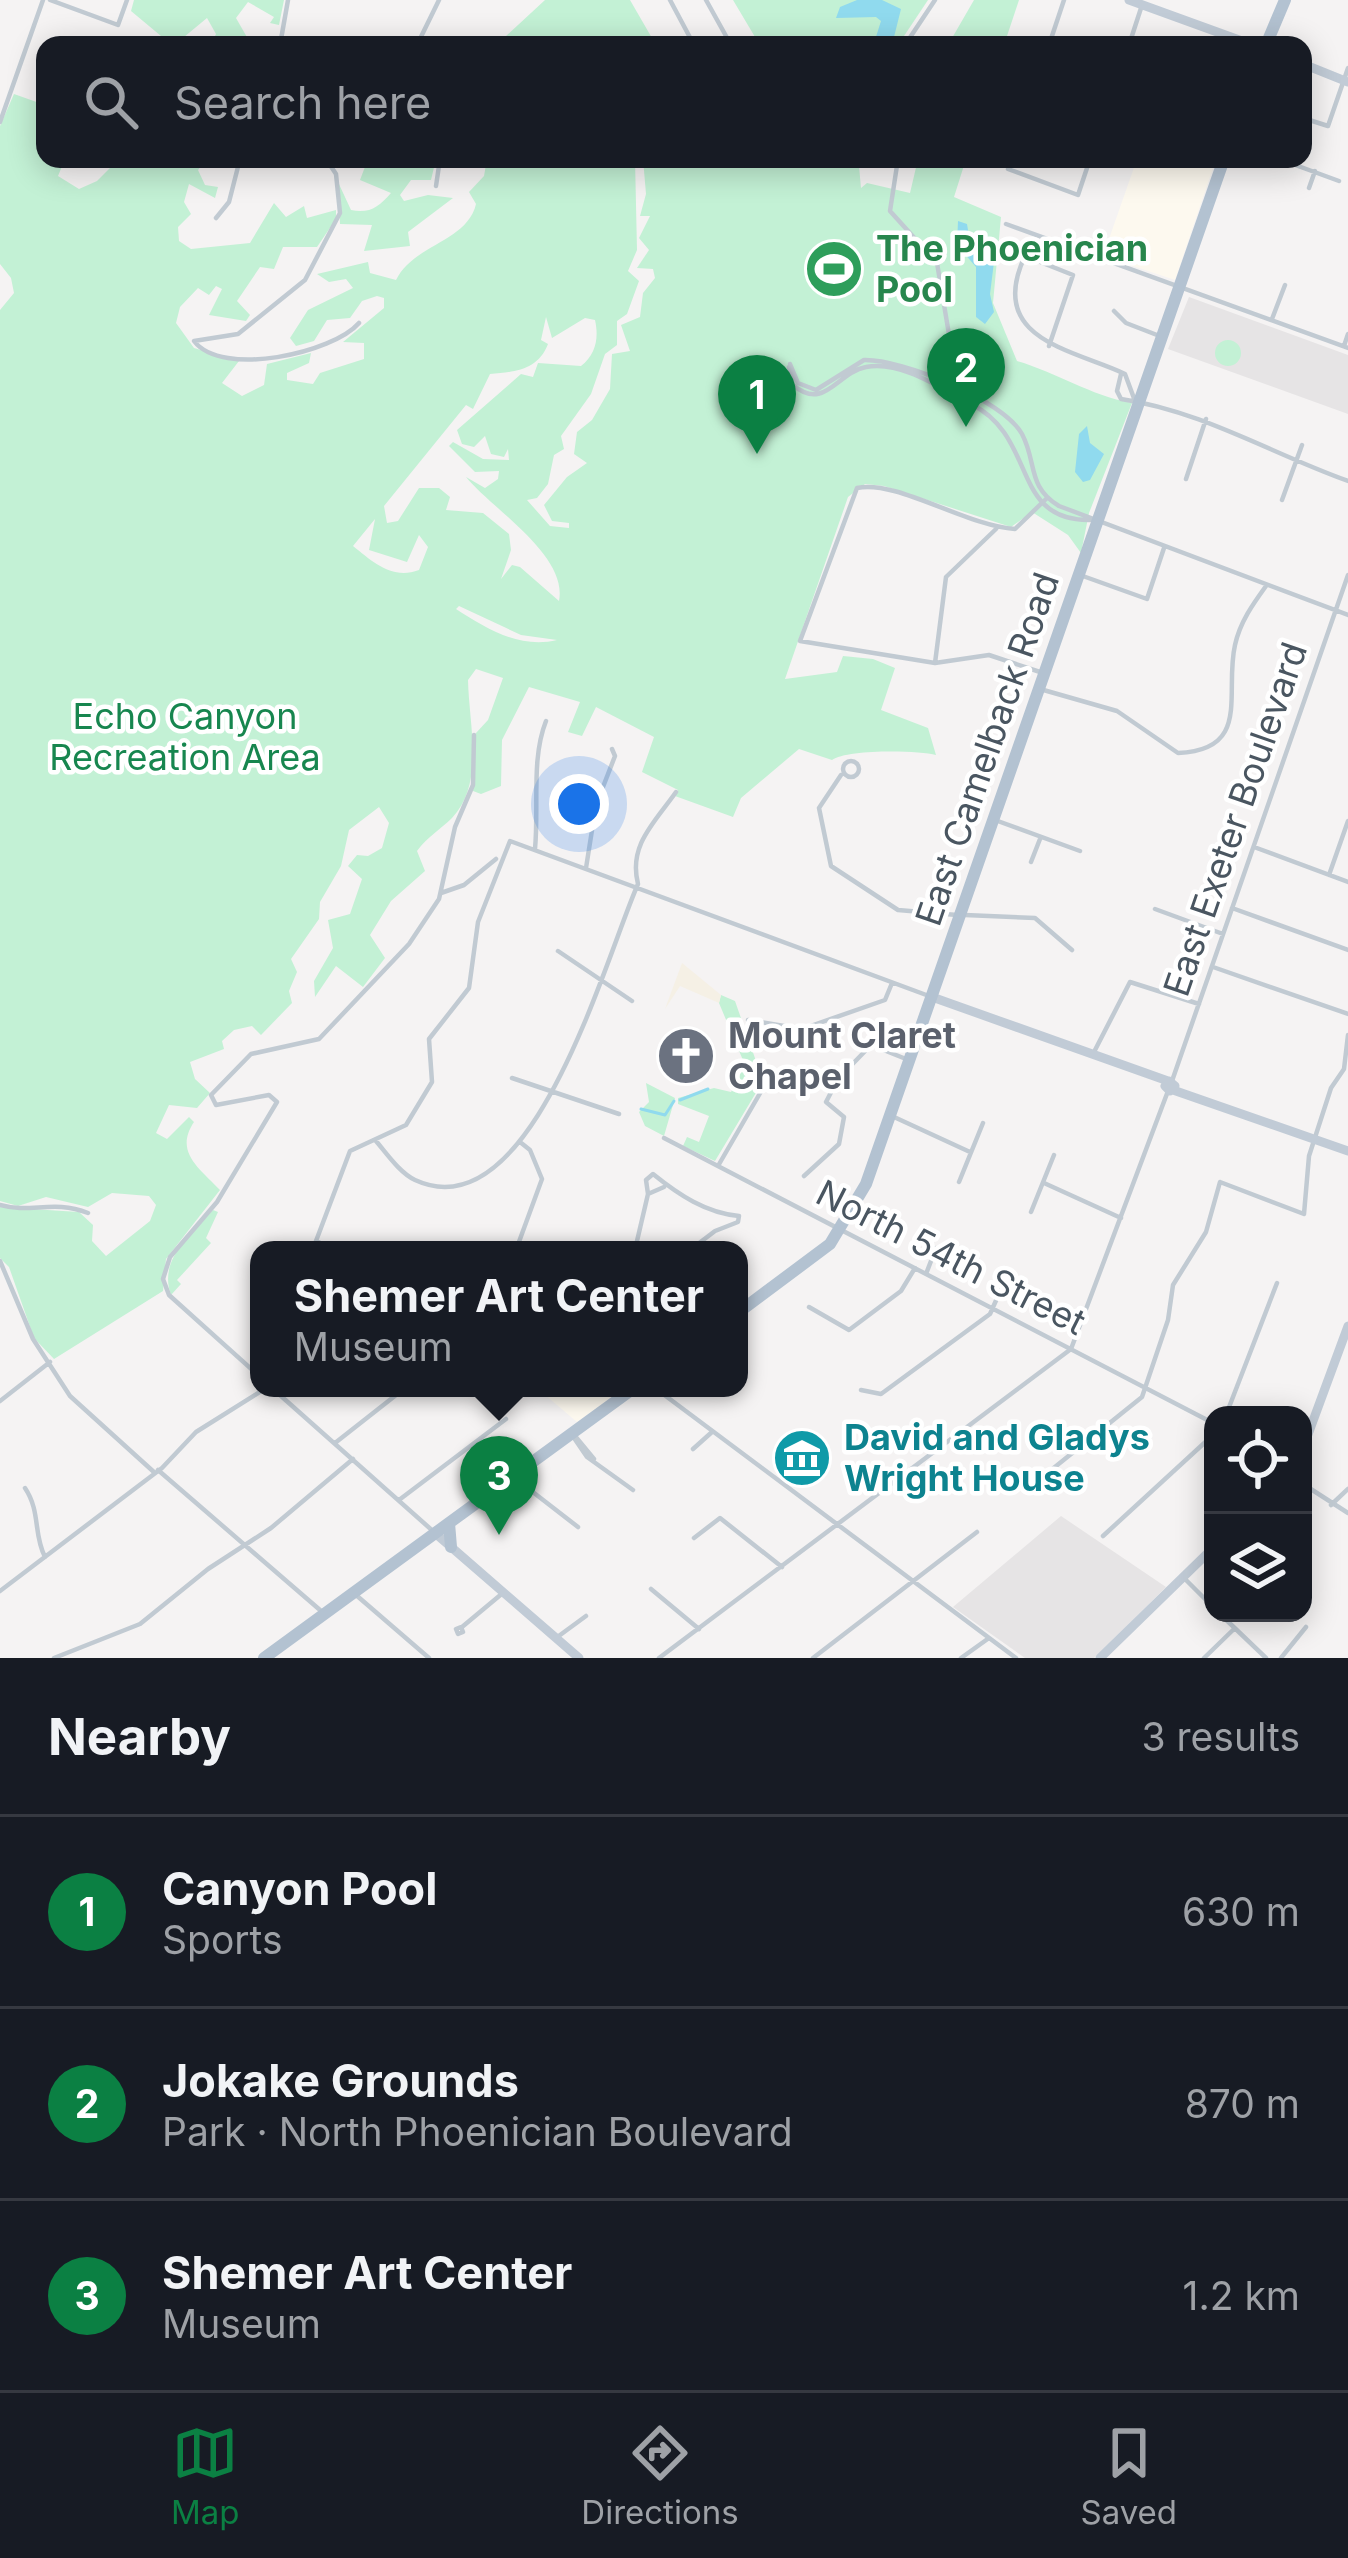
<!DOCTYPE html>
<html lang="en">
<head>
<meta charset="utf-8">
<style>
	:root { --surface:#171b24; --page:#20242c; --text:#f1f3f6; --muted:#9ea1a6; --line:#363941; --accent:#0b8043 }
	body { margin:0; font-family:Inter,sans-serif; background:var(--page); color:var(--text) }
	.controls { position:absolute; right:36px; bottom:36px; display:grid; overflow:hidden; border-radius:24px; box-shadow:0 6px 30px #0003 }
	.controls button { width:108px; height:108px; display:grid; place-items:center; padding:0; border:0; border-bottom:3px solid var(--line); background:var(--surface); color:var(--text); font:60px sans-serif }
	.you { position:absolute; left:579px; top:804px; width:42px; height:42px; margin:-30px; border:9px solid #fff; border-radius:50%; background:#1a73e8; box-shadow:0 0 0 18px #1a73e833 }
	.badge { display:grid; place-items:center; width:78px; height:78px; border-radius:50%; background:var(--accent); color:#fff; font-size:39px; font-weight:700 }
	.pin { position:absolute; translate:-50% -99px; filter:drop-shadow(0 3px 6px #0008) }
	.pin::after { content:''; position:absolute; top:63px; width:42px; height:36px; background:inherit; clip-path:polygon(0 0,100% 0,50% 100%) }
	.popup { position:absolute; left:250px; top:1241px; width:498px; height:156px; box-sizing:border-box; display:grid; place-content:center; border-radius:24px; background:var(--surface); filter:drop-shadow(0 3px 9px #0005); font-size:39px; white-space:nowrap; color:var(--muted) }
	.popup b { font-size:45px; color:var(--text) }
	.popup::after { content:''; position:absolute; left:50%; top:100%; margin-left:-24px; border:24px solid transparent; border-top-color:var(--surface) }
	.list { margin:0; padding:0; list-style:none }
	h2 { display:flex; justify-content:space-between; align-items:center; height:156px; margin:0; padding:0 48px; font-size:51px }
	h2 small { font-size:39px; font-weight:400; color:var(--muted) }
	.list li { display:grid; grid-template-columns:78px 1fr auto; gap:36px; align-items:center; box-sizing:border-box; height:192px; padding:0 48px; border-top:3px solid var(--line) }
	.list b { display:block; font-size:45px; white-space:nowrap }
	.list p { margin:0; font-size:39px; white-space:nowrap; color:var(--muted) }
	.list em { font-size:39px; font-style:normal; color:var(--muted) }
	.icon { flex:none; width:66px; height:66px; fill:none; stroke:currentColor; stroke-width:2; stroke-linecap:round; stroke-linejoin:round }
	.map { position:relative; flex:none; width:1348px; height:1658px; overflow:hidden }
	.search { position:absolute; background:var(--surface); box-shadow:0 6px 30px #0003; left:36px; right:36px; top:36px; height:132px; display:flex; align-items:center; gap:30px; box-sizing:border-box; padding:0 42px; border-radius:24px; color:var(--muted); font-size:45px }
	.sheet { height:732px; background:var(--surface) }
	nav { display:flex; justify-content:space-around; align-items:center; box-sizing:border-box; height:168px; border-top:3px solid var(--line); background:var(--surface); font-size:33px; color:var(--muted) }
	nav a { display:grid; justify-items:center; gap:6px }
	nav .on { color:var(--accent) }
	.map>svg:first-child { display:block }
	.commercial { fill:#fdf9ef }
	.education { fill:#e6e4e5 }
	.green { fill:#c3f1d5; fill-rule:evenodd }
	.sand { fill:#f5f0e5 }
	.water { fill:#90daee }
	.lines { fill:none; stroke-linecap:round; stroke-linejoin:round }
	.stream { stroke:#90daee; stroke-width:3 }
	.street { stroke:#c1cad2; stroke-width:4.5 }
	.secondary { stroke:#c1cbd6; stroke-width:9 }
	.primary { stroke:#b3c2d1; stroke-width:12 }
	.labels { text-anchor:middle; stroke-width:9; stroke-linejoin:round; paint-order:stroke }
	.leisure-label { font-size:36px; font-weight:bold; fill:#27864d; stroke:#fff; text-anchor:start }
	.park-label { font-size:36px; fill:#17864f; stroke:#fff }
	.street-label { font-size:36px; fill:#4a5661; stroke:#fff }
	.worship-label { font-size:36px; font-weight:bold; fill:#5b616d; stroke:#fff; text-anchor:start }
	.culture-label { font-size:36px; font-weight:bold; fill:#0d838f; stroke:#fff; text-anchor:start }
</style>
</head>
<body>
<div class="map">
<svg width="1348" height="1658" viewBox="0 0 1348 1658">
	<rect width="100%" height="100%" fill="#f5f3f3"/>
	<path class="commercial" d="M1137 159H1216L1175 280 1103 256Z
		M537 1388H624L577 1422Z"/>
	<path class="education" d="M1189 297 1348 355V414L1168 349Z
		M1061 1516 1166 1587 1094 1658H1025L953 1607Z"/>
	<path class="green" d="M134 0H284L279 25 270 23 274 17 248 2 236 18 248 39 240 45H211L216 34 207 18 178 42 167 41 131 11Z
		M545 0H630L656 45H484L506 36Z
		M733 0H928L898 45 766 43 755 37Z
		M974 0H1019L1004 45H948Z
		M14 94 45 105V159H65L58 176 79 189 97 181 119 159H207L198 170 205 185 218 187 215 198 189 184 184 202 191 214 178 227 179 241 191 249 250 243 274 203 286 217 304 206 307 218 336 210V219L317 247H283L274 269 260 267 237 301 250 315 246 321 209 315 222 289 216 286 209 295 198 288 180 307 176 323 194 348 239 361 222 383 242 396 264 385 267 364 311 353 309 363 287 373V380L313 384 320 373 364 359V343L343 342 384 308V298L377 296 362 301 350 318 327 320 314 341 296 346 290 338 308 310 353 288 346 279 329 282 317 274 368 262 370 273 396 280C414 244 467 242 476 204L469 192 484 176 487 159H635L637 250 628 271 639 281 627 314 617 321V345L605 354 591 394 561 436 564 449 554 455 548 484 537 498 527 500 550 526 569 528V523L552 521 544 505 567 477 587 463 574 454 577 432 592 420 610 389 612 354 630 351 621 325 640 317 643 293 655 278 653 269 637 268 649 250 639 238 650 216H640L646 194 643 159H731L740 165 746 159H846L859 166 861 188 867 183 910 193 918 159H966L954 197 1001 217 993 303 1017 361C1058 373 1089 395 1132 403L1089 513 1081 553 1068 535 1032 512 1011 527 884 486 865 484 848 497 785 679 837 672 843 656 873 659 895 668 881 710 928 728 936 755C918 750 846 749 832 760L799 749 741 798 733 817 675 796 678 790 642 772 654 737 596 707 582 736 568 732 580 702 529 687 502 740 501 786 481 794 473 791 476 733 488 720 503 678 476 669 468 680C469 726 485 783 452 818 440 830 428 836 417 851L425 871 391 901 370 935 385 958 363 987 336 966 315 997 314 981 333 948 328 920 350 914 362 879 348 866 357 855 368 856 382 848 389 823 379 807 349 830 341 866 320 902 319 919 291 959 297 972 289 991 292 1003 261 1035 252 1026 234 1030 222 1041 224 1049 190 1062 195 1079 210 1093 197 1108 169 1105 156 1133 167 1139 189 1117 194 1122C174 1152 199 1168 220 1190L166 1259 163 1291 54 1359 34 1338 9 1267 0 1258V1207L79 1212 93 1225 92 1241 106 1256 150 1221 156 1205 149 1196 112 1193 88 1207 46 1197 18 1206 0 1201V310L14 293 11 278 0 264V126ZM546 317 552 338 585 318 595 320C599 338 596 354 581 366L538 363 533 377 521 374 457 430 462 444 474 447 485 436 491 454 504 457 508 449 509 460 483 459 453 442 449 446 475 472 499 471 498 479 485 488 466 477C492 509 568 555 559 601L520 567 512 565 501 579 511 550 509 534 483 513 446 510 450 497 439 488H419L398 521 387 523 384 506 466 405 473 409 490 374C515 372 538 370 548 344L541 340ZM375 519 369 550 407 562 419 535 428 547 419 570C392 580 373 562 353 546ZM459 606 521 635 557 640C520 649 487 629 456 609Z
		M368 159H436L431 180H411L400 195 404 201 428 195 453 198 408 232 410 246 364 251 372 225 340 224 338 182 351 210C369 214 379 207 391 193L360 180Z
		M1215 353a13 13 0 1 1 26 0a13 13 0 1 1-26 0Z
		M721 995 735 1001 763 1081 715 1161 683 1146 687 1137 699 1142 709 1116 678 1104V1098L714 1088 731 1092 745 1065 719 1003Z
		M646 1083 675 1098 664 1136 645 1126 639 1112 649 1102Z
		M213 1210 218 1212 206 1238 211 1243 177 1280 181 1284 171 1295C158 1259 191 1235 213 1210Z"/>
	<path class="sand" d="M682 963 721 995 719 1003 680 986 665 1009Z"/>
	<path class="water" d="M857 0H882L901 9 893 41 875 40 881 21 876 17 836 18 840 7Z
		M958 221 967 224 970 242 996 246 990 294 994 312 985 324 976 317V267L957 245Z
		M826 242 833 257 850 262V278L833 283 826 298 820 270Z
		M1087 426 1090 443 1104 454 1090 480 1083 482 1075 472 1079 434Z"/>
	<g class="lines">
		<path class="stream" d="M680 1100 708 1089
			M641 1109 665 1115 674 1101"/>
		<path class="street" d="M50 0 118 25 127 0
			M670 0 694 45
			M706 0 731 45
			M280 45 288 0
			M417 45 439 0
			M905 45 935 0
			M1049 45 1064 0
			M1129 45 1142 5
			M1303 118 1328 126 1348 68
			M0 122 43 0
			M326 159 336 174 340 213 305 280 238 334 194 341C222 378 333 353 359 323
			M898 159 890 211 937 263 958 388
			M1012 159 1008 169 1078 195 1090 159
			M1279 159 1339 181
			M436 186 440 159
			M1309 188 1315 171
			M216 218 229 202 240 159
			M1006 224 1348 348
			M1114 311 1126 323 1157 335
			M1272 319 1285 285
			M1049 346 1073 275 1025 256C985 340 1075 350 1125 374L1135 401
			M1344 346 1348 334
			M790 364 798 383 816 390 864 360C902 359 1003 400 1022 434 1037 462 1027 487 1059 506L1348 615
			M789 367 793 385C825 412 837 372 866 367 901 360 942 389 971 404 1038 437 1010 521 1090 520
			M1121 374 1117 391 1121 399C1202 411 1272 454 1348 481
			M1186 479 1206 419
			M1282 500 1302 445
			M1080 575 1147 599 1164 548
			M935 663 946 577 996 529
			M1040 672 989 655 935 663 800 641 857 488C896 479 966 526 1015 529L1046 499
			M1040 689 1117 711 1178 753C1252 750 1224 693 1235 645 1240 622 1253 604 1266 586
			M843 769a8 8 0 1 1 16 0a8 8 0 1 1-16 0Z
			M841 775 819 808 831 866 898 910 957 915
			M995 820 1080 851
			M1254 847 1348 882
			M535 849C539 806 531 759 546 721
			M1031 862 1040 839
			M586 868 596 805 615 756 612 749
			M1329 875 1348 821
			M441 893 464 885 496 859
			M1232 908 1348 950
			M1155 909 1223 934
			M965 915 1035 918 1072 950
			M558 951 632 1001
			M1213 967 1348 1014
			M748 1020 802 1029 885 1000 892 983
			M1094 1052 1130 982 1199 1004
			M512 1078 619 1114
			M1172 1081 1348 575
			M894 1117 970 1152
			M664 1138 1213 1423
			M376 1141C387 1154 400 1173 415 1180 532 1234 605 958 638 884 628 845 655 822 676 792
			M718 1166 763 1088
			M804 1176 839 1144 844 1117 826 1102 838 1079 871 1045 906 1059
			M959 1182 983 1123
			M1044 1183 1121 1218
			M648 1194 646 1180 653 1174C679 1195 706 1213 739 1216
			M0 1205C31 1214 53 1199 88 1213
			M1031 1212 1054 1155
			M336 1250 316 1241 350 1151 406 1125 432 1082 429 1039 469 988 478 922 510 841 929 996
			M516 1250 542 1179 530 1150 520 1142
			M640 1250 637 1241 648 1194 664 1187
			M690 1250 715 1231 738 1222 739 1216
			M0 1261 33 1339 70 1396 155 1473
			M926 1274 936 1248
			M809 1307 849 1330 901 1291 915 1268
			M259 1376 169 1295 163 1279 170 1257 217 1202 277 1102 269 1095 216 1105 211 1095 251 1054 319 1039 409 944 439 899 455 827 473 785 474 735
			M272 1388 434 1532
			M655 1388 1016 1658
			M861 1390 881 1394 990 1314 1006 1278
			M0 1401 50 1362
			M1226 1415 1277 1283
			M572 1435 587 1457 633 1490
			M575 1436 594 1459
			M335 1443 405 1388
			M693 1449 712 1432
			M158 1470 320 1610
			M516 1479 578 1527
			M1303 1484 1348 1513
			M1030 1487 1142 1397 1168 1320 1173 1285 1206 1232 1220 1182 1304 1214 1309 1156 1331 1088 1344 1069 1348 1035
			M25 1488C41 1512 33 1534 45 1557
			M399 1500 506 1419
			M1331 1505 1348 1489
			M1103 1536 1213 1435
			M694 1538 720 1518 782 1567
			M1183 1577 1213 1607
			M651 1589 699 1629
			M0 1591 162 1468 196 1432 266 1388
			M356 1595 429 1658
			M1219 1613 1266 1658
			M461 1627 463 1632 458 1634 456 1629Z
			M462 1627 504 1592
			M556 1638 586 1616
			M54 1658 140 1624 208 1569 271 1528 353 1459
			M659 1658 1071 1349 1168 1091
			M813 1658 977 1532
			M961 1658 989 1638
			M1204 1658 1234 1629
			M1281 1658 1306 1627"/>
		<path class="secondary" d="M1129 0 1253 45
			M1303 64 1348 82
			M932 997 1168 1081
			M1169 1081 1175 1086 1170 1091 1165 1086Z
			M1173 1090 1348 1151
			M1303 1448 1348 1326
			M435 1533 579 1658
			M1100 1658 1213 1548"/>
		<path class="primary" d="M1266 45 1285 0
			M739 1312 830 1244 866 1184 1224 159
			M449 1523 451 1547
			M264 1658 634 1388"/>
	</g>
	<defs>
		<g id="stadium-disc" transform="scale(3)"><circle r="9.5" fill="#2e9e5b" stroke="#fff"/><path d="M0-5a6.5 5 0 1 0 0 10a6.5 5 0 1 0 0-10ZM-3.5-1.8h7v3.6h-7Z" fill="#fff"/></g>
		<g id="church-disc" transform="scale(3)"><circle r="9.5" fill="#6b7280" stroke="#fff"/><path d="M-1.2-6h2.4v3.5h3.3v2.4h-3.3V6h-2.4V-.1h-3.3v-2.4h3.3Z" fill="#fff"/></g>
		<g id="museum-disc" transform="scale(3)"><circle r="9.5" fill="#0f9aa8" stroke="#fff"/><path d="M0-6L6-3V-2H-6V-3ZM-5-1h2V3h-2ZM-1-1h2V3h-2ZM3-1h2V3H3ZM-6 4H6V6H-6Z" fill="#fff"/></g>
	</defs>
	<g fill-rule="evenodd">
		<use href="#stadium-disc" x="834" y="269"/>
		<use href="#church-disc" x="686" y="1056"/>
		<use href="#museum-disc" x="802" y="1458"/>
	</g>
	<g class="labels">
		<g class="leisure-label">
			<text x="876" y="261">The Phoenician<tspan x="876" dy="41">Pool</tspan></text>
		</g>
		<g class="park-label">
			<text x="185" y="729">Echo Canyon<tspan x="185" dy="41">Recreation Area</tspan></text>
		</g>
		<g class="street-label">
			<text transform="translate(987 749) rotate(-71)" y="13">East Camelback Road</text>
			<text transform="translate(1235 819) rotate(-71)" y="13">East Exeter Boulevard</text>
			<text transform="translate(951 1257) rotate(27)" y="13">North 54th Street</text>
		</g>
		<g class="worship-label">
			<text x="728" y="1048">Mount Claret<tspan x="728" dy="41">Chapel</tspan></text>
		</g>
		<g class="culture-label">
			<text x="844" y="1450">David and Gladys<tspan x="844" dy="41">Wright House</tspan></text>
		</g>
	</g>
</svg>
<div class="controls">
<button><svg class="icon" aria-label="locate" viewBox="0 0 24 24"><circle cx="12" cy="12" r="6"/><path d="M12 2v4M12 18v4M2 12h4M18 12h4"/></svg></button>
<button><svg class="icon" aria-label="layers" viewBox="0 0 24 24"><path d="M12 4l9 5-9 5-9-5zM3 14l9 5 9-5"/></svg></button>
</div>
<div class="you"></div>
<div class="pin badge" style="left:757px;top:454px">1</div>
<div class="pin badge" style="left:966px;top:427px">2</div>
<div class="pin badge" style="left:499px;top:1535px">3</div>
<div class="popup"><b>Shemer Art Center</b>Museum</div>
<div class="search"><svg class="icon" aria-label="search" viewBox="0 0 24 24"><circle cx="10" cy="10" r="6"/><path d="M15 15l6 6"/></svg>Search here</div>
</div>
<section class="sheet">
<h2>Nearby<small>3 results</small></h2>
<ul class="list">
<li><span class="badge">1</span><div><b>Canyon Pool</b><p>Sports</p></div><em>630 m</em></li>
<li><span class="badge">2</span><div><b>Jokake Grounds</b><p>Park · North Phoenician Boulevard</p></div><em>870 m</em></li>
<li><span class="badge">3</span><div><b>Shemer Art Center</b><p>Museum</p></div><em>1.2 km</em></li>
</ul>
</section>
<nav>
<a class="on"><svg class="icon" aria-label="map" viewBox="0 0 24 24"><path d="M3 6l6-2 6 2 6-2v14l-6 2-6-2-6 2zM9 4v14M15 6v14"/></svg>Map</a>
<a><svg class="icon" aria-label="directions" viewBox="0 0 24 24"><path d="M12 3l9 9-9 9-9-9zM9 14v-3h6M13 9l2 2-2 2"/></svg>Directions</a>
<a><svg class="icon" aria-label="saved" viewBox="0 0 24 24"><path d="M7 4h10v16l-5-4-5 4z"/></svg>Saved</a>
</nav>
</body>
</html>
